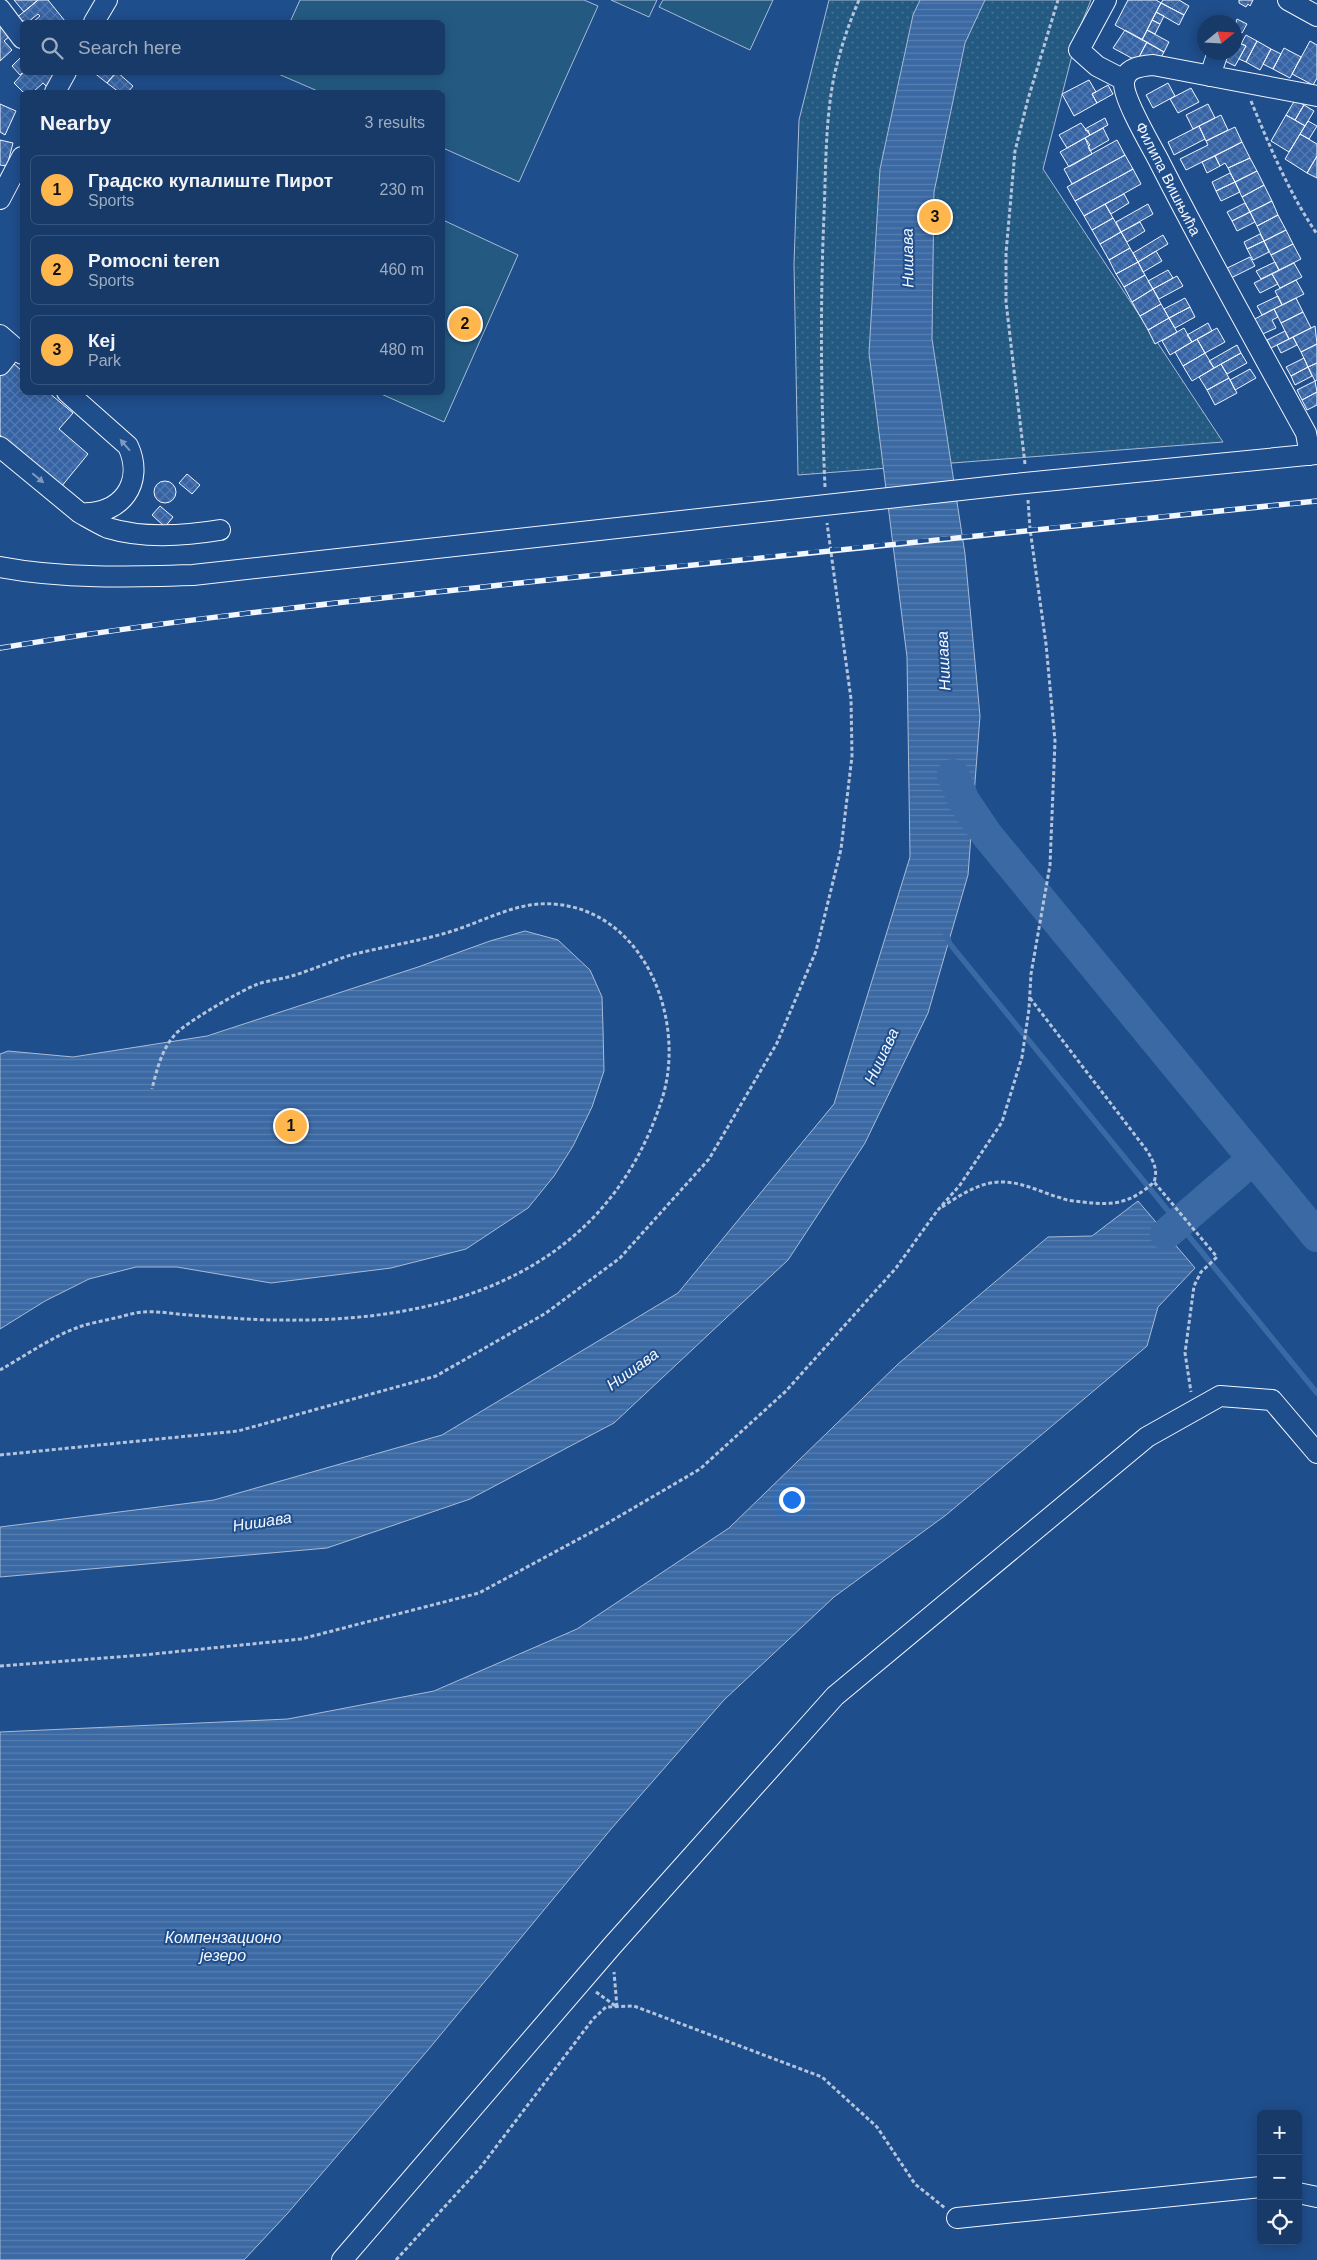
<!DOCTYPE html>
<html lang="en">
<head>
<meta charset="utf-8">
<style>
	:root { --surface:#173a69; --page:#20416f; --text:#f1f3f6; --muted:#9eadc0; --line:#36547d; --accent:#ffb74d }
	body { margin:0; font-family:Helvetica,sans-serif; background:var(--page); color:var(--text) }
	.controls { position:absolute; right:15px; bottom:15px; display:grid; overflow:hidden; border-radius:8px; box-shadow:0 2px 12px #0003 }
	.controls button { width:45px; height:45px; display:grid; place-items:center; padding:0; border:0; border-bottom:1px solid var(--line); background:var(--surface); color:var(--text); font:25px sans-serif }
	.compass { position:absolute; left:1197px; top:15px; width:45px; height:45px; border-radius:50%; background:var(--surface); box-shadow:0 2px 12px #0003; rotate:72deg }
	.you { position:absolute; left:791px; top:1499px; width:18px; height:18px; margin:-12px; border:4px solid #fff; border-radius:50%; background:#1a73e8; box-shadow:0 0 0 8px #1a73e833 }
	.badge { display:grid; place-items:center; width:32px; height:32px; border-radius:50%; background:var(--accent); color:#111; font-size:16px; font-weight:700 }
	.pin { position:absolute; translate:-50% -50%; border:2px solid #fff; box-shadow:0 1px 5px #0006 }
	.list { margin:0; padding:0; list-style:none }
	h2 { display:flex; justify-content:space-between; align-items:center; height:65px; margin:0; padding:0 20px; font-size:21px }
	h2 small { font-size:16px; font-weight:400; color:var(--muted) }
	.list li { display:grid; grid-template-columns:32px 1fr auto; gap:15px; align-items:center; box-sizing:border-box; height:70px; margin:0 10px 10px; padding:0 10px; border:1px solid var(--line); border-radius:8px }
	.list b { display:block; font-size:19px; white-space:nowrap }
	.list p { margin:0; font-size:16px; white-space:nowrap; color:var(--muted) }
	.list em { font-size:16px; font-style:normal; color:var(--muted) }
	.icon { flex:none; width:28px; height:28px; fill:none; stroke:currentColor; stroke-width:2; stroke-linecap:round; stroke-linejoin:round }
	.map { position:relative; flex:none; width:1317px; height:2260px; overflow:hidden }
	.search { position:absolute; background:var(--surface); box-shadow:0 2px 12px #0003; left:20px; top:20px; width:425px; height:55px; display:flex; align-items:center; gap:12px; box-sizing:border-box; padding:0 18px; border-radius:8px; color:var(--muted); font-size:19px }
	.panel { position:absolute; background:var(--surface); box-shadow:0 2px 12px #0003; left:20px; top:90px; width:425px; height:305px; border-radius:8px }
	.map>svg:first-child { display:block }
	.green { fill:#245a82; stroke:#a8bbd7 }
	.park { fill:url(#park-dots); stroke:#a8bbd7 }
	.water { fill:url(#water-rules); stroke:#a8bbd7 }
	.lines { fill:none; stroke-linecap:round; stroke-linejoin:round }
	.stream { stroke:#3b69a3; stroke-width:5.5 }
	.river { stroke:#3b69a3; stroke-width:32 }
	.building { fill:url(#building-cross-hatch); stroke:#f2f6ff }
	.minor-casing { stroke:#f2f6ff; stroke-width:22 }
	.path { stroke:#b3c4dc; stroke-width:3; stroke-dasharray:4 2.5; stroke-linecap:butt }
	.minor { stroke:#1f4e8c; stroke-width:20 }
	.rail-casing { stroke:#f2f6ff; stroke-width:5.5 }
	.rail { stroke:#1f4e8c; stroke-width:4; stroke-dasharray:11; stroke-linecap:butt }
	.oneway { fill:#7e9ac0 }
	.labels { text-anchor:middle; stroke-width:4; stroke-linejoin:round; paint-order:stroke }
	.street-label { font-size:15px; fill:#f2f6ff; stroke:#1f4e8c }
	.water-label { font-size:16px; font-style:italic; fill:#f2f6ff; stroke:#1f4e8c }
</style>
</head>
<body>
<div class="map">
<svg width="1317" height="2260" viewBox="0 0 1317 2260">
	<defs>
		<pattern id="park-dots" width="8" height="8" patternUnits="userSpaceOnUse" patternTransform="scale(1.25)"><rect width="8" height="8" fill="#245a82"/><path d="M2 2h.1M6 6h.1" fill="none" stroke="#447295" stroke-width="1.8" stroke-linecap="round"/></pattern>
		<pattern id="water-rules" width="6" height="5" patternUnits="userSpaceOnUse" patternTransform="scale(1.25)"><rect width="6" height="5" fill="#3b69a3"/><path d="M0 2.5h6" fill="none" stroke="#587fb1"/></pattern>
		<pattern id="building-cross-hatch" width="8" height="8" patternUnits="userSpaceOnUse" patternTransform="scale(1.25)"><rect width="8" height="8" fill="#3563a3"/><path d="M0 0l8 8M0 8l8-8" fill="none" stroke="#537ab1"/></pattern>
	</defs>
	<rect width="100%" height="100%" fill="#1f4e8c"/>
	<path class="green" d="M300 0H584L598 6 519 182 443 148 442 92H320L276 73 442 72V22H290Z
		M611 0H657L649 17Z
		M663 0H773L750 50 659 7Z
		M443 220 518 255 444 422 379 393 442 392Z"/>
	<path class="park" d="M829 0H1091L1078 32 1043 169 1223 442 798 475 794 264 799 120Z"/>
	<path class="water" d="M920 0H985L965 43 934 192 932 339 965 554 980 716 968 875 928 1013 865 1143 788 1260 614 1423 470 1499 327 1548 0 1577V1527L214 1500 442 1435 678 1293 834 1104 910 857 907 657 869 353 880 169 913 15Z
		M525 931 558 940 590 970 602 997 603 1029 604 1071 592 1107 573 1146 554 1176 528 1208 466 1249 391 1268 271 1283 177 1267H136L89 1279 45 1301 0 1329V1054L8 1051 73 1057 207 1036 418 967 490 941Z
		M1138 1201 1195 1268 1158 1307 1147 1346 946 1515 834 1597 724 1700 611 1829 428 2050 287 2214 244 2260H0V1732L288 1719 434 1691 577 1629 729 1528 898 1364 1048 1237 1092 1236Z"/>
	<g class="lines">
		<path class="stream" d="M946 934 950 944 1317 1393"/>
		<path class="river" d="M953 775 964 801 987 835 1317 1236
			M1166 1234 1253 1159"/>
	</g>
	<path class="building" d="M14 0H38L24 12Z
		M38 0H48L65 21 35 22 34 21 40 16 38 14 28 22 15 19Z
		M1128 0H1156L1161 3 1142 40 1115 25Z
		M1163 0H1179L1189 6 1184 15 1161 3Z
		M1239 0H1253L1250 6 1248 4 1246 7 1239 3Z
		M1161 3 1184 15 1179 25 1156 12Z
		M1156 12 1164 16 1160 24 1152 20Z
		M0 13 16 31 4 41 12 50 0 61Z
		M1237 19 1247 24 1242 33 1234 29Z
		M1152 20 1160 24 1155 34 1147 30Z
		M1125 30 1147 42 1137 61 1113 48Z
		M1147 30 1169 42 1164 52 1142 40Z
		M1246 35 1257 41 1246 62 1239 59 1246 46 1241 44Z
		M1234 40 1246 46 1235 66 1221 59 1224 52H1234Z
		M1257 41 1271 49 1260 70 1246 62Z
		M1310 41 1317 45V78L1313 85 1292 74Z
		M1147 42 1164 52 1156 66 1139 57Z
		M1284 48 1301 57 1290 78 1273 69Z
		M1271 49 1281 54 1273 69 1263 64Z
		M22 56 23 72 20 75 12 66Z
		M24 72H52L56 78 47 87 43 83 33 92H23L14 83Z
		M93 72H116L107 83Z
		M117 72 133 86 128 92H119L107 83Z
		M1089 80 1096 92 1092 94 1097 103 1074 116 1062 94Z
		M1168 83 1175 96 1153 108 1146 95Z
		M1108 85 1113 94 1097 103 1092 94Z
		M1191 88 1199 102 1178 113 1170 99Z
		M1295 100 1304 105 1295 120 1286 115Z
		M0 104 16 111 5 135 0 132Z
		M1208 104 1215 118 1193 129 1186 115Z
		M1304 105 1314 111 1305 126 1295 120Z
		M1221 115 1228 130 1206 141 1199 126Z
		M1286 115 1305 126 1289 152 1271 141Z
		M1105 118 1108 125 1090 135 1088 130 1086 131 1085 129Z
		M1308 121 1317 126 1309 139 1300 134Z
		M1081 123 1090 135 1067 148 1059 135Z
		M1199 126 1205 139 1174 155 1168 142Z
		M1235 127 1242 142 1186 170 1180 159 1208 145 1206 141Z
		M1103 128 1109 140 1090 151 1088 147 1090 145 1085 138Z
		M1300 134 1317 144V156L1307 173 1285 159Z
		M1085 138 1092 154 1069 167 1060 152Z
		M0 140 13 143 7 166 0 165Z
		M1117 140 1125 155 1072 184 1064 169Z
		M1242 142 1250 158 1228 168 1225 163 1220 166 1215 156Z
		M1125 155 1133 169 1075 201 1067 187Z
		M1215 156 1220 166 1207 173 1202 162Z
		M1317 156V178L1307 173Z
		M1250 158 1257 171 1235 182 1228 168Z
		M1133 169 1141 184 1084 216 1075 201Z
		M1257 171 1264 185 1242 197 1235 182Z
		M1230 173 1235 182 1216 191 1212 182Z
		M1235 182 1240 192 1221 201 1216 191Z
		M1264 185 1272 201 1250 212 1242 197Z
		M1124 194 1129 203 1111 214 1105 204Z
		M1272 201 1278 215 1257 226 1250 212Z
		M1245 203 1250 212 1232 221 1227 212Z
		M1105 204 1113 218 1092 230 1084 216Z
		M1148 204 1153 214 1121 232 1116 222Z
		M1250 212 1255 222 1237 231 1232 221Z
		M1278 215 1286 230 1264 241 1257 226Z
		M1113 218 1121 232 1100 244 1092 230Z
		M1140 222 1145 231 1127 242 1121 232Z
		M1286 230 1293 244 1271 255 1264 241Z
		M1121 232 1130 248 1109 260 1100 244Z
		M1260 234 1264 241 1247 249 1244 242Z
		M1163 235 1168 244 1138 262 1133 253Z
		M1264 241 1269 252 1253 260 1247 249Z
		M1293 244 1301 259 1279 270 1271 255Z
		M1130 248 1138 262 1116 274 1109 260Z
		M1156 251 1162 261 1143 272 1138 262Z
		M1250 257 1255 266 1225 281 1221 271Z
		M1138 262 1145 275 1124 287 1116 274Z
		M1275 262 1279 270 1261 279 1256 271Z
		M1294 263 1302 277 1280 288 1272 274Z
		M1168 270 1173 278 1153 289 1148 281Z
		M1272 274 1278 284 1260 293 1254 283Z
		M1145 275 1153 289 1132 302 1124 287Z
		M1177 276 1183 286 1159 299 1153 289Z
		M1296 280 1304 294 1282 305 1275 291Z
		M1153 289 1161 304 1140 316 1132 302Z
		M1278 296 1282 305 1262 315 1257 306Z
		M1185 298 1190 307 1169 318 1164 309Z
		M1296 298 1303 312 1281 323 1274 309Z
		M1161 304 1169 318 1148 330 1140 316Z
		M1190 307 1195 317 1175 328 1169 318Z
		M1274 309 1278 317 1272 320 1276 328 1256 337 1249 322Z
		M1303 312 1311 328 1289 339 1281 323Z
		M1169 318 1177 332 1155 344 1148 330Z
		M1208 323 1212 331 1192 342 1187 335Z
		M1315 326 1317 344 1301 352 1293 337Z
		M1184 328 1192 342 1170 355 1162 341Z
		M1217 328 1225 342 1205 353 1197 339Z
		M1285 331 1289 339 1271 348 1267 340Z
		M1293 337 1297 345 1281 353 1277 345Z
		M1197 339 1205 353 1183 366 1175 352Z
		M1317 344V363L1308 367 1301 352Z
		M1237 345 1241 353 1214 368 1209 361Z
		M1205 353 1214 368 1192 381 1183 366Z
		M1241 353 1247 363 1227 374 1221 364Z
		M1304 358 1308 367 1291 376 1286 367Z
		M11 361 22 371V392H48L73 413 59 429 88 454 61 487 0 435V374Z
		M1317 363V380L1315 381 1308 367Z
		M1221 364 1229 378 1207 390 1199 377Z
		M1308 367 1312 376 1295 385 1291 376Z
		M1250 369 1256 378 1235 390 1230 380Z
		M1229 378 1237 393 1215 405 1207 390Z
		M1315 381 1317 392 1302 400 1297 390Z
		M1317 392V405L1307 410 1302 400Z
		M187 474 200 485 192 494 179 483Z
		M154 492a11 11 0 1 1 22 0a11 11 0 1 1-22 0Z
		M160 506 173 517 165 527 152 515Z"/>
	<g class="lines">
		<g class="minor-casing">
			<path id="minor" d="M1106 0 1079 50 1097 66 1124 80
				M1288 0 1317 16
				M0 9 22 38
				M94 22 107 0
				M1210 76 1218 52
				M55 92 66 72
				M0 199 22 157
				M0 335 22 354
				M0 365 14 347
				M0 447 80 513C121 516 145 483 128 446L67 392
				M1310 455 1306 433C1256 342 1205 252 1158 159 1150 144 1123 98 1124 83 1125 68 1140 66 1153 65L1317 96
				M80 513C89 518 99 524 108 528 144 539 184 536 220 530
				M0 567C63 579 129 577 193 575L1015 484 1317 454
				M1298 2193 1317 2197
				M957 2218 1261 2187
				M342 2260 612 1946 835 1696 1147 1437 1220 1396 1272 1400 1317 1453"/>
		</g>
		<path class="path" d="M1251 101C1270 147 1289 193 1317 234
			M1025 464 1006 302V253L1015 151 1028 99 1058 0
			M825 487C821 396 820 306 824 215 826 168 825 118 835 72 841 47 849 23 859 0
			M1030 998 1148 1152C1154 1163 1158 1170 1154 1182
			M942 1207C959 1196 979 1182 1001 1182 1023 1182 1040 1192 1061 1198 1068 1201 1076 1201 1083 1202 1114 1206 1131 1203 1154 1182L1217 1257 1201 1272 1194 1286 1185 1353 1191 1392
			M0 1370C23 1357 55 1335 79 1327 90 1323 103 1321 115 1318 125 1316 135 1312 144 1312 159 1311 175 1314 189 1315 219 1317 249 1320 279 1320 447 1323 606 1274 662 1099 687 1021 645 910 553 904 516 901 481 923 446 933 415 942 382 947 351 955 332 961 314 969 295 975 283 979 270 980 258 984 238 992 198 1016 181 1029 163 1043 157 1069 152 1089
			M0 1455 238 1431 436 1376 546 1313 620 1258 709 1159 777 1043 816 951 841 849 852 756 851 699 827 523
			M0 1666 143 1655 301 1639 479 1593 601 1527 700 1469 786 1391 896 1268 937 1211 960 1185 1002 1122 1022 1057 1029 1009 1031 974 1050 865 1055 741 1046 644 1030 529 1028 500
			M596 1992 617 2007 614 1972
			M396 2260 480 2168 593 2019 606 2007 634 2006 822 2077 877 2127 915 2184 945 2208"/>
		<use href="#minor" class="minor"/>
		<g class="rail-casing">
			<path id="rail" d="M0 648C175 619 352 601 529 582 791 553 1054 528 1317 501"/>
		</g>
		<use href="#rail" class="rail"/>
	</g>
	<defs><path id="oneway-solid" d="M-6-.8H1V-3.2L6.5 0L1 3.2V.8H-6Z" transform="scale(1.25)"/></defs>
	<g class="oneway">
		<use href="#oneway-solid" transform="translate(125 445) rotate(-131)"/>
		<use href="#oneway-solid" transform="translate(38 478) rotate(40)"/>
	</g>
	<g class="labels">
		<g class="street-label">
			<text transform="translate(1168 179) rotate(63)" y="5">Филипа Вишњића</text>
		</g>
		<g class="water-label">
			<text transform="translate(907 258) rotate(-91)" y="6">Нишава</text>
			<text transform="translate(943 661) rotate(-93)" y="6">Нишава</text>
			<text transform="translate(881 1056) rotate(-65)" y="6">Нишава</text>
			<text transform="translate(632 1369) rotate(-36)" y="6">Нишава</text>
			<text transform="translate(262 1521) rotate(-9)" y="6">Нишава</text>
			<text x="223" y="1943">Компензационо<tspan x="223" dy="18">језеро</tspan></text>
		</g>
	</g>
</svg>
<div class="controls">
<button>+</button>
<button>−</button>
<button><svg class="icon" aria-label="locate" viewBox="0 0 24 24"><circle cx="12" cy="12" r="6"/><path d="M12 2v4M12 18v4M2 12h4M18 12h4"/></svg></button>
</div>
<svg class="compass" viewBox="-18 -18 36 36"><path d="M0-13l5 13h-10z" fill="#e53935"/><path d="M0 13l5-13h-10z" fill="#9eadc0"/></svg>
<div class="you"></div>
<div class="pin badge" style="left:291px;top:1126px">1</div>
<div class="pin badge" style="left:465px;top:324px">2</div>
<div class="pin badge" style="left:935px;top:217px">3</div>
<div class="search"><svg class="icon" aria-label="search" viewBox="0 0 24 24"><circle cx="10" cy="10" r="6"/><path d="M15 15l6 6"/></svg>Search here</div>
<section class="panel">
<h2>Nearby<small>3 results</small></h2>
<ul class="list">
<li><span class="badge">1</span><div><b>Градско купалиште Пирот</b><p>Sports</p></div><em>230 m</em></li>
<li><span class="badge">2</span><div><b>Pomocni teren</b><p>Sports</p></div><em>460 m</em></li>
<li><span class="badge">3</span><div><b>Кеј</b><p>Park</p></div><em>480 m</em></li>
</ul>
</section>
</div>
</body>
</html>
